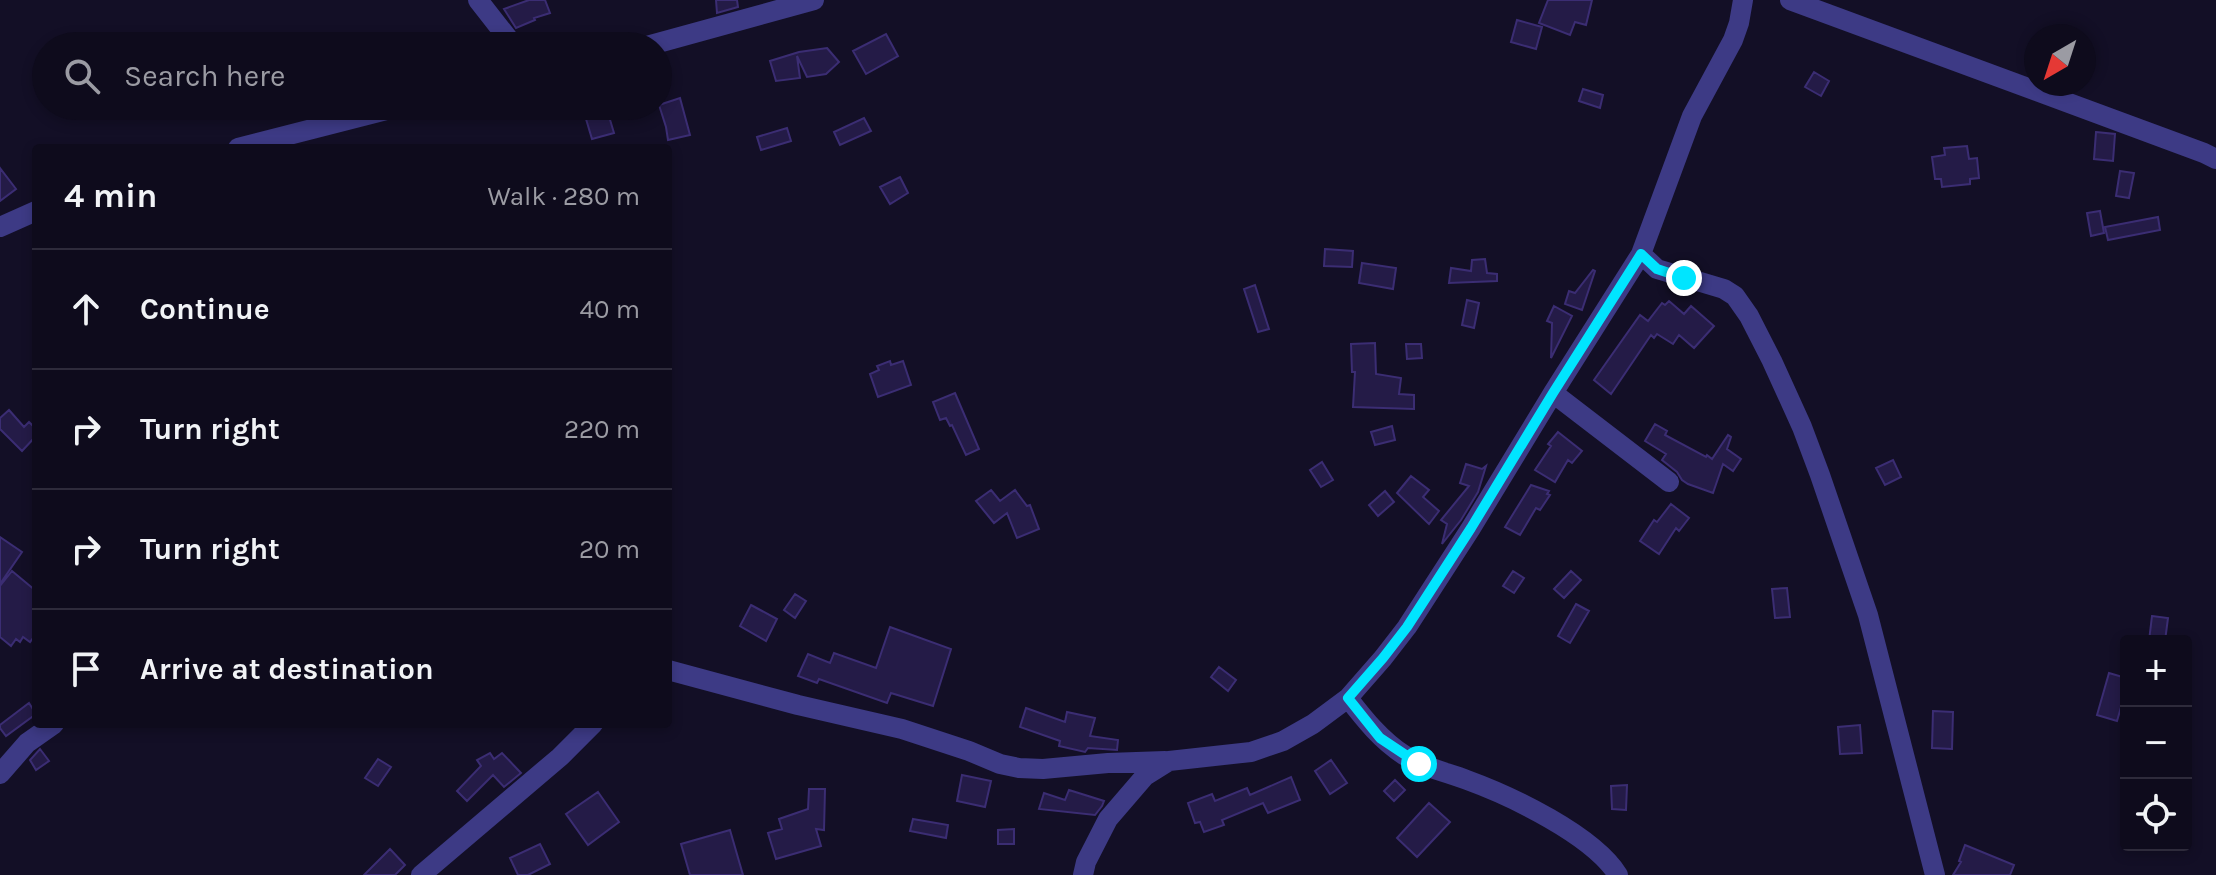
<!DOCTYPE html>
<html lang="en">
<head>
<meta charset="utf-8">
<style>
	:root { --surface:#0e0b1c; --page:#1c1929; --text:#f1f3f6; --muted:#9b9ba3; --line:#2e2b3b }
	body { margin:0; font-family:Karla,sans-serif; background:var(--page); color:var(--text) }
	.controls { position:absolute; right:24px; bottom:24px; display:grid; overflow:hidden; border-radius:8px; box-shadow:0 4px 12px #0003 }
	.controls button { width:72px; height:72px; display:grid; place-items:center; padding:0; border:0; border-bottom:2px solid var(--line); background:var(--surface); color:var(--text); font:40px sans-serif }
	.compass { position:absolute; left:2024px; top:24px; width:72px; height:72px; border-radius:50%; background:var(--surface); box-shadow:0 4px 12px #0003; rotate:219deg }
	.stop { position:absolute; width:24px; height:24px; margin:-18px; border:6px solid #00e5ff; border-radius:50%; background:#fff }
	.stop.end { background:#00e5ff; border-color:#fff; box-shadow:0 2px 8px #0008 }
	.list { margin:0; padding:0; list-style:none }
	h2 { display:flex; justify-content:space-between; align-items:center; height:104px; margin:0; padding:0 32px; font-size:34px }
	h2 small { font-size:26px; font-weight:400; color:var(--muted) }
	.list li { display:grid; grid-template-columns:52px 1fr auto; gap:24px; align-items:center; box-sizing:border-box; height:120px; padding:0 32px; border-top:2px solid var(--line) }
	.list b { display:block; font-size:30px; white-space:nowrap }
	.list em { font-size:26px; font-style:normal; color:var(--muted) }
	.icon { flex:none; width:44px; height:44px; fill:none; stroke:currentColor; stroke-width:2; stroke-linecap:round; stroke-linejoin:round }
	.map { position:relative; flex:none; width:2216px; height:875px; overflow:hidden }
	.search { position:absolute; background:var(--surface); box-shadow:0 4px 12px #0003; left:32px; top:32px; width:640px; height:88px; display:flex; align-items:center; gap:20px; box-sizing:border-box; padding:0 28px; border-radius:44px; color:var(--muted); font-size:30px }
	.panel { position:absolute; background:var(--surface); box-shadow:0 4px 12px #0003; left:32px; top:144px; width:640px; height:584px; border-radius:8px }
	.map>svg:first-child { display:block }
	.building { fill:#241b47; stroke:#3b2d73; stroke-width:2 }
	.lines { fill:none; stroke-linecap:round; stroke-linejoin:round }
	.minor { stroke:#3d3a85; stroke-width:20 }
	.route { stroke:#00e5ff; stroke-width:10 }
</style>
</head>
<body>
<div class="map">
<svg width="2216" height="875" viewBox="0 0 2216 875">
	<rect width="100%" height="100%" fill="#130f26"/>
	<path class="building" d="M529 0H545L550 13 534 18 535 20 516 28 504 9Z
		M716 0H737L738 7 717 13Z
		M1548 0H1592L1586 25 1575 22 1570 35 1539 23Z
		M1517 20 1542 27 1536 49 1511 42Z
		M886 34 898 56 866 74 853 51Z
		M827 48 839 62 826 74 807 77 797 56 800 78 776 81 770 61 799 52Z
		M1814 72 1829 81 1821 96 1805 87Z
		M1583 89 1603 95 1600 108 1579 101Z
		M680 98 690 135 668 140 666 127 659 105Z
		M608 113 614 133 592 139 586 119Z
		M864 118 871 131 840 145 834 132Z
		M787 128 791 141 761 150 757 137Z
		M2096 132 2115 134 2113 161 2094 159Z
		M1967 146 1969 159 1977 158 1979 178 1970 179V184L1942 187 1941 179H1935L1932 157 1945 155 1944 148Z
		M0 168 16 189 0 201Z
		M2120 171 2134 173 2129 198 2116 196Z
		M900 177 908 193 890 204 880 187Z
		M2100 211 2104 233 2091 236 2087 213Z
		M2158 217 2160 230 2108 240 2105 227Z
		M1325 249 1353 251 1352 267 1324 266Z
		M1485 259 1487 273 1497 274V281L1449 283 1451 268 1471 271 1472 260Z
		M1362 263 1396 268 1393 289 1359 283Z
		M1593 270 1595 271 1582 310 1565 304 1569 291 1575 293Z
		M1255 285 1269 329 1258 332 1244 289Z
		M1467 300 1479 303 1474 328 1462 325Z
		M1669 301 1684 314 1691 306 1714 326 1694 348 1679 335 1673 344 1657 334 1654 338 1651 335 1611 394 1594 380 1640 315 1648 321 1662 303 1665 305Z
		M1554 306 1572 316 1551 358 1552 323 1547 321Z
		M1375 343 1376 374 1401 378 1399 394 1414 395V409L1353 407 1355 372H1352L1351 344Z
		M1406 344H1421L1422 358 1407 359Z
		M890 361 891 365 903 361 911 385 878 397 870 374 879 370 877 366Z
		M955 393 979 449 966 455 952 425 950 426 946 418 940 420 933 402Z
		M9 410 24 427 29 422 36 429V436L22 451 0 429V418Z
		M1655 424 1667 431 1665 435 1706 457 1707 455 1712 459 1728 435 1731 437 1727 449 1741 459 1733 471 1723 464 1713 493 1688 484 1682 480 1677 472 1662 460 1666 454 1645 441Z
		M1392 426 1395 440 1375 445 1371 432Z
		M1558 432 1582 451 1572 463 1568 460 1555 482 1535 470 1551 446 1548 444Z
		M1893 460 1901 477 1885 485 1876 468Z
		M1322 462 1333 480 1321 487 1310 470Z
		M1466 464 1482 469 1486 466 1478 492 1461 520 1442 544 1447 524 1441 520 1469 486 1460 483Z
		M1411 476 1429 490 1423 497 1439 511 1429 524 1397 493Z
		M1531 485 1549 491 1547 494 1550 495 1540 510 1536 508 1520 535 1505 527Z
		M991 490 1000 501 1015 490 1027 506 1030 505 1039 529 1017 538 1007 513 994 523 976 501Z
		M1385 491 1394 502 1378 516 1369 505Z
		M1671 504 1689 518 1679 531 1676 528 1659 554 1640 541 1654 520 1657 522Z
		M0 537 22 552 0 584Z
		M12 571 36 591V634L30 642 23 637 20 642 16 639 11 646 0 637V586Z
		M1513 571 1524 578 1514 593 1503 586Z
		M1571 571 1581 580 1564 598 1554 589Z
		M1787 588 1790 617 1775 618 1772 589Z
		M795 594 806 601 795 618 784 610Z
		M1576 604 1589 611 1570 643 1558 636Z
		M751 605 777 619 766 641 740 626Z
		M2152 616 2168 618 2165 641H2149Z
		M890 627 951 649 933 706 891 693 887 703 819 679 817 683 798 676 808 654 830 663 834 653 876 668Z
		M1219 667 1236 680 1228 691 1211 677Z
		M2109 673 2126 678V690L2117 721 2097 715Z
		M29 703 36 714 6 736 0 728V725Z
		M1026 708 1065 722 1067 712 1095 718 1090 736 1118 740 1117 750 1088 748 1085 752 1059 746 1060 741 1020 727Z
		M1933 711 1953 712 1952 749 1932 748Z
		M1860 725 1862 753 1840 754 1838 727Z
		M40 749 49 761 36 770 30 760Z
		M490 753 494 759 502 753 521 773 504 787 493 775 467 801 457 791 481 766 477 760Z
		M378 759 391 767 378 786 365 778Z
		M1331 760 1347 783 1330 794 1315 771Z
		M962 775 991 781 985 807 957 801Z
		M1291 777 1300 800 1268 813 1263 803 1222 820 1224 825 1204 832 1200 822 1195 823 1188 803 1212 794 1215 801 1247 788 1250 795Z
		M1395 780 1405 790 1394 801 1384 791Z
		M1627 785 1626 810 1612 809 1611 786Z
		M809 789H825L824 830 816 829 821 846 776 859 768 833 782 829 779 819 808 809Z
		M1069 790 1104 801 1102 806 1095 815 1039 809 1044 793 1065 800Z
		M598 792 619 822 588 845 566 814Z
		M1429 803 1450 822 1417 857 1397 838Z
		M913 819 948 825 946 838 910 831Z
		M1014 829V844H998V830Z
		M730 830 743 875H690L681 844Z
		M540 844 550 864 528 875H518L510 858Z
		M1965 845 2014 865 2010 875H1953L1961 862 1959 861Z
		M390 849 405 865 395 875H364Z"/>
	<g class="lines">
		<path class="minor" d="M478 0 514 46
			M1790 0 2204 153 2216 159
			M647 46 814 0
			M238 148 402 106
			M0 227 36 211
			M1641 254 1657 269 1724 289 1735 296 1749 316 1772 361 1802 427 1820 475 1868 615 1935 875
			M1553 393 1669 482
			M668 670 798 705 902 729 969 751 1000 764 1019 768 1043 769 1108 763 1165 761
			M1348 698C1365 720 1381 740 1404 755 1424 768 1446 772 1467 780 1511 796 1593 835 1618 875
			M0 774 27 743 54 724
			M421 875 560 757 593 724
			M1083 875 1086 862 1108 819 1145 776 1169 761 1251 752 1283 741 1313 724 1348 698 1383 658 1407 627 1471 528 1553 393 1641 254 1692 116 1733 40 1739 23 1743 0"/>
	</g>
	<g class="lines">
		<path class="route" d="M1419 764 1380 738 1348 698 1383 658 1407 627 1471 528 1553 393 1641 254 1657 269 1684 278"/>
	</g>
</svg>
<div class="controls">
<button>+</button>
<button>−</button>
<button><svg class="icon" aria-label="locate" viewBox="0 0 24 24"><circle cx="12" cy="12" r="6"/><path d="M12 2v4M12 18v4M2 12h4M18 12h4"/></svg></button>
</div>
<svg class="compass" viewBox="-18 -18 36 36"><path d="M0-13l5 13h-10z" fill="#e53935"/><path d="M0 13l5-13h-10z" fill="#9b9ba3"/></svg>
<div class="stop" style="left:1419px;top:764px"></div>
<div class="stop end" style="left:1684px;top:278px"></div>
<div class="search"><svg class="icon" aria-label="search" viewBox="0 0 24 24"><circle cx="10" cy="10" r="6"/><path d="M15 15l6 6"/></svg>Search here</div>
<section class="panel">
<h2>4 min<small>Walk · 280 m</small></h2>
<ul class="list">
<li><svg class="icon" aria-label="ahead" viewBox="0 0 24 24"><path d="M12 20V5M6 11l6-6 6 6"/></svg><div><b>Continue</b></div><em>40 m</em></li>
<li><svg class="icon" aria-label="right" viewBox="0 0 24 24"><path d="M7 20v-9h11M14 6l5 5-5 5"/></svg><div><b>Turn right</b></div><em>220 m</em></li>
<li><svg class="icon" aria-label="right" viewBox="0 0 24 24"><path d="M7 20v-9h11M14 6l5 5-5 5"/></svg><div><b>Turn right</b></div><em>20 m</em></li>
<li><svg class="icon" aria-label="arrive" viewBox="0 0 24 24"><path d="M6 21V4h12l-3 4 3 4H6"/></svg><div><b>Arrive at destination</b></div></li>
</ul>
</section>
</div>
</body>
</html>
